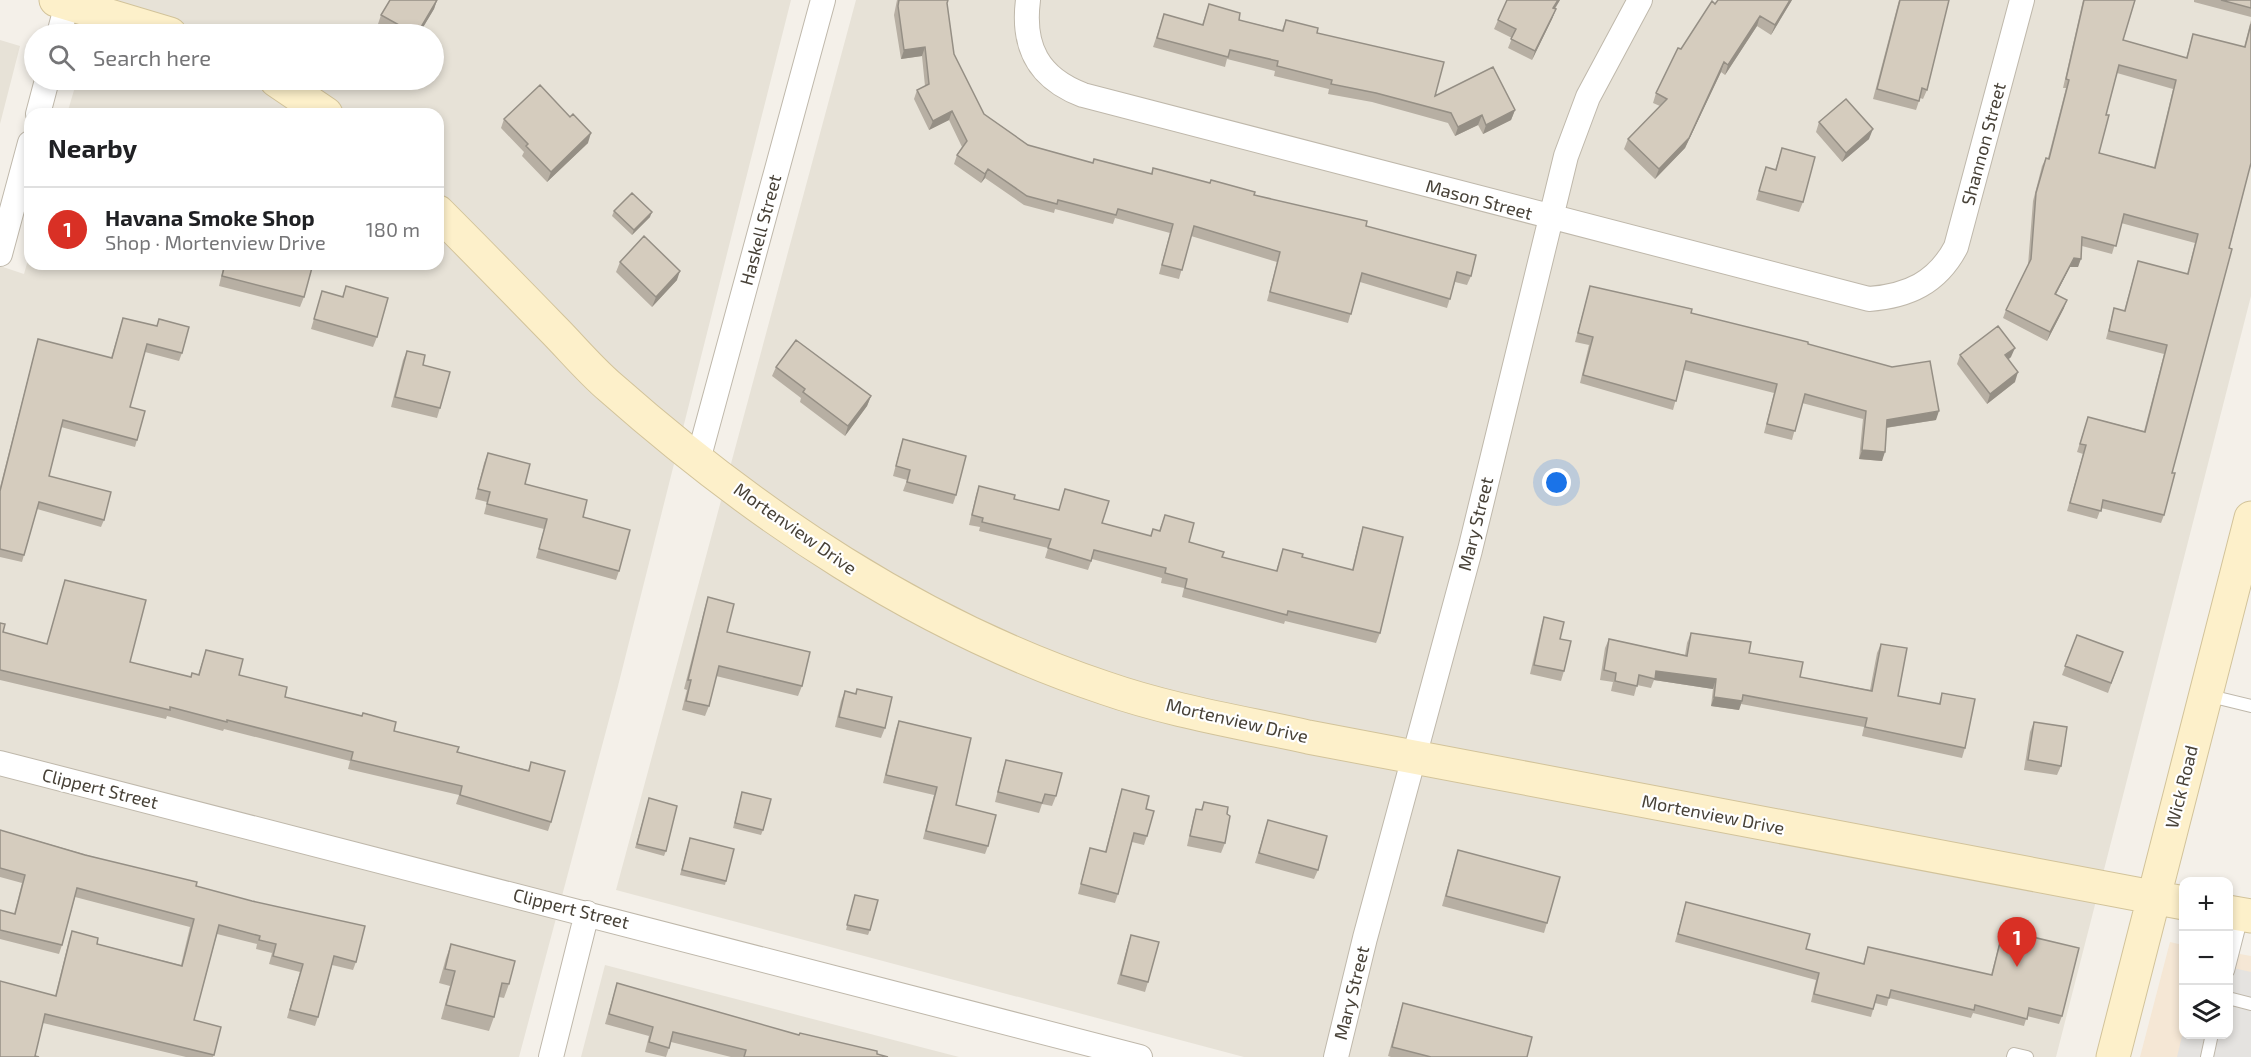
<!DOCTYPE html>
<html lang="en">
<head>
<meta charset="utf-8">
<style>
	:root { --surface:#fff; --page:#f6f6f6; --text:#202124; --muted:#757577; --line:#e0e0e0; --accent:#d93025 }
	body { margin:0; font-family:"Exo 2",sans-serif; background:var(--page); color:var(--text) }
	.controls { position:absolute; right:18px; bottom:18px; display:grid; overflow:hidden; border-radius:12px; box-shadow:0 3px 9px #0003 }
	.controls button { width:54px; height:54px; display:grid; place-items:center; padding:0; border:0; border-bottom:2px solid var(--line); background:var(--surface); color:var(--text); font:30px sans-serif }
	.you { position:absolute; left:1557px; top:483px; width:21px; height:21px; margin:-15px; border:4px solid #fff; border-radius:50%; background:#1a73e8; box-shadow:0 0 0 9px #1a73e833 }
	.badge { display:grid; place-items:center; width:39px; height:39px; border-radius:50%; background:var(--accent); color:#fff; font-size:20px; font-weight:700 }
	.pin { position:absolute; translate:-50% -50px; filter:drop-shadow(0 2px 3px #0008) }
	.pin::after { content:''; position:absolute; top:32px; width:21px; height:18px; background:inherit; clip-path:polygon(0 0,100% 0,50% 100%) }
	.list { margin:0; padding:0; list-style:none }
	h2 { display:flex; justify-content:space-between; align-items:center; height:78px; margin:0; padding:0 24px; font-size:26px }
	h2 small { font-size:20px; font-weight:400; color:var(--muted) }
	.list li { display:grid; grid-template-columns:39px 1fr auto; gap:18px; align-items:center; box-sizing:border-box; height:84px; padding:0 24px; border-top:2px solid var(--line) }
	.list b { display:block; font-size:22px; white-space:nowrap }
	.list p { margin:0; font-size:20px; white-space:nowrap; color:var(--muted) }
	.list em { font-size:20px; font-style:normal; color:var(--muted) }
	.icon { flex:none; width:33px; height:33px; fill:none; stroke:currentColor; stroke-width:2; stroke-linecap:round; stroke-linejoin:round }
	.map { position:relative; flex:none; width:2251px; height:1057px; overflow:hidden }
	.search { position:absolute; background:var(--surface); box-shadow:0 3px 9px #0003; left:24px; top:24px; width:420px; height:66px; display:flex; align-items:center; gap:15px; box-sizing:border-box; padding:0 21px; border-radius:33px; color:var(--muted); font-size:22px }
	.panel { position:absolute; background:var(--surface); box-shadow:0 3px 9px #0003; left:24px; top:108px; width:420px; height:162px; border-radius:18px }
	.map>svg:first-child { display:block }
	.residential { fill:#e7e2d7 }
	.commercial { fill:#f5e7d5 }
	.parking { fill:#e5e3e0 }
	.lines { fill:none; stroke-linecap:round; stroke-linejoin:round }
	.lane-casing { stroke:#bfb8ab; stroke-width:14 }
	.street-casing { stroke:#bfb8ab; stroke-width:26 }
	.secondary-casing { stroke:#d2c39a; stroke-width:35 }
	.lane { stroke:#fff; stroke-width:12 }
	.street { stroke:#fff; stroke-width:24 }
	.secondary { stroke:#fdf0ca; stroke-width:33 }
	.wall { fill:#b7afa3; fill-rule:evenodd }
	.shaded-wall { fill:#958f85 }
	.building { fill:#d5ccbe; stroke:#958f85; stroke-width:1.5; fill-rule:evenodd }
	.labels { text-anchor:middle; stroke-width:4.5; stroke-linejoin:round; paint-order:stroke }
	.street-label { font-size:18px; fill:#474137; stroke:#fff }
</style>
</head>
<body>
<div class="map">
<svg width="2251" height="1057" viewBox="0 0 2251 1057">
	<rect width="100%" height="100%" fill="#f4f0e9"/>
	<path class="residential" d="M98 0H791L618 686 519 1057H0V266L24 274 30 253V264H438V114H67L77 80H434V34H89Z
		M856 0H2251V296L2056 1057H1244L616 890Z
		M0 40 20 46 0 124Z
		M605 965 959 1057H581Z"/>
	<path class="commercial" d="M2170 942 2183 945 2184 1034H2228L2229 952 2251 956V1057H2140Z"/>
	<path class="parking" d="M2229 967 2251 972V1057H2177L2183 1032 2184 1034H2228Z"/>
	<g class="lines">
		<g class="lane-casing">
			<path id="lane" d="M2206 695 2251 706
				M2228 971 2242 916
				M2228 998 2251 1004
				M2013 1057 2014 1054 2027 1057
				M2207 1057 2212 1034"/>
		</g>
		<g class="street-casing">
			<path id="street" d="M1028 0C1022 47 1038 78 1083 95L1869 299C1908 296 1937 283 1956 247L2022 0
				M59 34 68 0
				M38 114 47 80
				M0 254 30 143
				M698 460 823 0
				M0 763 1140 1057
				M551 1057 587 913
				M1336 1057 1365 938 1470 550 1566 156 1588 97 1640 0"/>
		</g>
		<g class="secondary-casing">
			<path id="secondary" d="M56 0 170 34
				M276 80 326 114
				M438 212C476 250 514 289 551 327 571 347 589 369 610 387 756 516 919 626 1105 688 1171 711 1240 722 1308 737L2184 903
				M2228 912 2251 916
				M2113 1057 2251 518"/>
		</g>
		<use href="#lane" class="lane"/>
		<use href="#street" class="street"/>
		<use href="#secondary" class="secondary"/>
	</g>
	<path class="wall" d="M437 0 434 9 419 34H395L378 24 381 15Z
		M897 0H948L947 3 954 54 984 114 1028 145 1093 163 1151 174 1153 168 1366 226 1471 276 1467 285 1455 282 1447 308 1360 282 1348 323 1267 301 1277 262 1191 236 1179 279 1159 274 1170 233 1115 218 1113 224 1055 209 1054 213 1024 205 985 178 981 183 954 164 957 155 962 147 949 120 929 130 914 99 917 90 925 86 922 56 901 59 894 15Z
		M1507 0H1560L1555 9H1556L1552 19 1532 60 1508 48 1512 38 1494 29 1498 20Z
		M1792 0 1771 35 1757 26 1725 75 1721 72 1685 148 1655 179 1624 149 1628 139 1660 106 1653 103 1656 93 1681 49 1715 4Z
		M1899 0H1949L1927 90 1923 99 1920 98 1916 110 1873 99Z
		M2083 0H2135L2123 40 2186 58 2193 34 2244 47 2251 20V163L2172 473 2164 515 2161 523 2101 508 2097 519 2067 511 2083 454 2077 452 2088 417 2144 431 2164 354 2106 339 2114 308 2124 311 2138 261 2187 274 2195 243 2121 223 2112 254 2082 246 2078 267H2070L2056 294 2064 308 2047 341 2003 318 2006 310 2028 265 2033 201 2042 166 2046 158H2048L2066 88H2063ZM2117 73 2173 89 2154 167 2099 153 2106 115Z
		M2194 0H2251V17L2194 2Z
		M1209 4 1239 20 1282 30 1286 20 1317 33 1435 96 1515 110 1511 120 1483 134 1478 125 1455 136 1448 123 1372 102 1328 94 1329 89 1274 76 1275 71 1227 59 1225 67 1153 47 1164 14 1202 25Z
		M504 119 588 143 547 182 522 156 524 152 501 128Z
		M1819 122 1869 139 1842 162 1816 132Z
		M1782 148 1803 202 1799 212 1756 200 1766 167 1775 170Z
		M614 211 650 217 632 235 612 216Z
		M620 262 677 280 652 307 616 272Z
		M224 264H313L304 297 300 307 219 286Z
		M346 286 377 337 373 347 311 329 322 291 342 297Z
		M1590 286 1808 344 1936 420 1886 428 1882 461 1859 459 1863 419 1802 403 1792 440 1764 433 1774 393 1684 370 1673 410 1580 383 1589 345 1575 342Z
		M123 318 157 326 159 319 182 353 179 361 145 352 130 407 137 440 135 447 61 427 49 476 104 520 101 527 37 509 22 562 0 557V487L38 339 111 358Z
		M407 351 423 365 440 408 437 418 391 407 403 360Z
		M1960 355 2011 357 2009 359 2015 382 1987 404 1957 364Z
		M776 367 871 396 867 406 845 436 800 402 801 398 772 376Z
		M903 439 956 495 953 504 903 491 907 480 893 476 900 449Z
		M488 453 525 484 583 517 619 571 616 580 536 558 544 529 484 514 487 502 475 499 484 463Z
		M979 486 1014 499 1059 510 1065 489 1102 523 1150 536 1153 529 1159 531 1165 515 1189 542 1222 557 1276 571 1283 549 1302 557 1352 570 1360 537 1363 527 1380 633 1376 643 1285 621 1284 624 1182 597 1184 588 1161 583 1162 578 1092 559 1088 570 1045 558 1048 548 979 531 980 527 969 525 976 495Z
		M65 580 130 662 191 677 198 675 206 650 239 675 285 697 394 731 457 752 528 770 531 762 551 822 548 831 456 804 459 795 348 769 350 761 224 729 223 731 167 716 166 719 0 680V623L3 632 47 644Z
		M708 597 727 632 802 686 798 696 716 676 709 706 705 716 682 710 687 690 684 689 705 607Z
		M1544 617 1560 639 1564 671 1561 681 1530 674 1541 627Z
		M1691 633 1749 653 1800 677 1870 690 1877 653 1881 644 1898 696 1939 704 1942 693 1965 748 1962 758 1862 736 1864 727 1741 704 1739 710 1711 706 1713 689 1654 680 1651 688 1637 685 1634 696 1611 691 1613 682 1600 680 1605 648 1609 639 1685 655 1687 643Z
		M2077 635 2123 652 2108 693 2062 675Z
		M857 689 885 728 881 738 835 727 841 701 845 691 855 694Z
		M899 721 956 805 988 846 985 854 923 839 934 795 883 783 896 729Z
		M2034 722 2061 766 2057 775 2024 770 2030 732Z
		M1006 760 1056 796 1052 806 1042 804 1039 813 995 802 1003 769Z
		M1122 789 1146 809 1147 836 1144 845 1132 842 1118 894 1115 903 1078 894 1090 848 1105 852 1119 799Z
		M742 792 763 830 761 835 733 828Z
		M649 798 666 851 664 856 635 848Z
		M1204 802 1227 814 1225 843 1221 853 1187 846 1193 819 1196 809 1201 810Z
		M1268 820 1318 870 1314 879 1255 863Z
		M0 830 196 886 356 962 353 970 332 965 318 1017 315 1026 287 1018 300 972 269 964 272 953 256 949 257 944 217 934 194 1020 221 1027 213 1057H186L43 1023 0 1057 55 996 69 940 72 931 97 944 181 965 190 927 75 897 62 945 59 954 0 939V910L14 914 22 883 0 877Z
		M690 838 726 881 725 885 680 875Z
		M1458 850 1547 923 1544 933 1442 906Z
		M855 895 870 930 868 935 846 930Z
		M1686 902 1806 949 1863 964 1868 947 1991 975 2003 930 2062 1016 2059 1024 2027 1016 2024 1026 1973 1013 1971 1018 1889 998 1887 1006 1875 1003 1871 1017 1811 1002 1816 980 1675 942Z
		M1131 935 1148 982 1145 992 1117 984 1128 944Z
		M451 944 509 984 504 998 499 997 494 1017 489 1031 441 1019 450 986 439 983 446 958Z
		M617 983 799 1035 888 1057H731L671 1042 666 1057 645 1052 649 1036 605 1024Z
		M1403 1003 1527 1057H1391L1388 1056Z"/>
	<path class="shaded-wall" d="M437 0 434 9 419 34H417Z
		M1558 0H1560L1549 17 1553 8Z
		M1790 0H1792L1771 35 1775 25Z
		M1556 9 1552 19 1532 60 1535 51Z
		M1760 16 1757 26 1725 75 1728 65Z
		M925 47 922 56 901 59 904 50Z
		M1724 62 1721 72 1685 148 1655 179 1659 169Z
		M1515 110 1511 120 1483 134 1486 125Z
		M952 111 949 120 929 130 933 121Z
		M1482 115 1478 125 1455 136 1458 127Z
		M1873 129 1869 139 1842 162 1846 153Z
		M591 133 588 143 547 182 551 172Z
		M988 169 985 178 981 183 985 174Z
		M652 212 650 217 632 235 634 230Z
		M2074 258 2081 259 2078 267H2070L2052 302 2055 294Z
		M680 271 677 280 652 307 656 297Z
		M2067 300 2064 308 2047 341 2050 332Z
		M2015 348 2011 357 2002 364 2005 355Z
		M2018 372 2015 382 1987 404 1990 394Z
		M871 396 867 406 845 436 848 426Z
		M1939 411 1936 420 1884 428 1887 420Z
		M1862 450 1885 452 1882 461 1859 459Z
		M1656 671 1716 679 1713 689 1654 680Z
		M1714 697 1742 701 1739 710 1711 706Z"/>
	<path class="building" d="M390 0H437L417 34H415L381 15Z
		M899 0H948L947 3 954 54 984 114 1028 145 1093 163 1094 159 1152 174 1153 168 1210 183 1211 180 1255 192 1254 195 1367 221 1366 226 1476 255 1471 276 1457 272 1450 299 1362 273 1351 314 1270 292 1280 252 1194 226 1182 270 1162 265 1173 224 1118 209 1116 215 1058 200 1057 204 1027 196 988 169 985 174 957 155 967 141 952 111 933 121 917 90 929 84 925 47 904 50 898 6Z
		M1507 0H1558L1553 8 1556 9 1535 51 1511 39 1516 29 1498 20Z
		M1718 0H1790L1775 25 1760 16 1728 65 1724 62 1689 138 1659 169 1628 139 1667 99 1656 93 1678 48 1681 49 1712 1 1715 4Z
		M1900 0H1949L1927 90 1922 88 1919 101 1877 89Z
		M2084 0H2135L2123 40 2187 58 2193 34 2245 47 2251 24V163L2229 248 2232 249 2172 473H2175L2164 515 2103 500 2101 511 2070 503 2086 445 2080 444 2088 417 2145 432 2167 345 2109 331 2114 308 2125 311 2138 261 2188 274 2198 234 2124 214 2116 246 2082 237 2081 259 2074 258 2055 294 2067 300 2050 332 2006 310 2031 259 2036 193 2046 158 2049 159 2069 80 2066 79ZM2119 65 2176 80 2155 168 2099 153 2109 115H2106Z
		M2221 0H2251V8Z
		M1209 4 1240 13 1239 20 1283 31 1286 20 1318 28 1317 33 1444 62 1435 96 1493 67 1515 110 1486 125 1482 115 1458 127 1451 113 1376 93 1331 84 1332 80 1277 66 1278 61 1230 50 1228 57 1157 38 1164 14 1203 25Z
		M540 85 570 117 573 114 591 133 551 172 526 146 528 144 504 119Z
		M1846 99 1873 129 1846 153 1819 122Z
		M1782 148 1815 157 1803 202 1759 191 1766 167 1776 170Z
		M632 193 652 212 634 230 614 211Z
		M644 236 680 271 656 297 620 262Z
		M225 264H313L304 297 222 276Z
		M346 286 388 298 377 337 314 319 322 291 343 297Z
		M1590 286 1692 309 1691 313 1808 342V344L1892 367 1930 361 1939 411 1887 420 1885 452 1862 450 1866 411 1805 394 1795 431 1767 424 1777 384 1686 361 1676 401 1583 375 1593 337 1578 333Z
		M123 318 157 326 159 319 189 327 182 353 147 344 130 407 145 411 137 440 63 420 49 476 111 492 104 520 39 502 24 555 0 549V491L38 339 112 358Z
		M1998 326 2015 348 2005 355 2018 372 1990 394 1960 355Z
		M796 340 871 396 848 426 803 392 805 389 776 367Z
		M407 351 425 355 423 365 450 372 440 408 395 397Z
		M903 439 966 456 956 495 907 482 910 470 896 466Z
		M488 453 530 464 525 484 587 500 583 517 630 530 619 571 539 549 547 519 487 504 490 492 478 489Z
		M979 486 1015 495 1014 499 1059 510 1065 489 1109 501 1102 523 1151 536 1153 529 1160 531 1165 515 1194 523 1189 542 1224 552 1222 557 1277 571 1283 549 1303 554 1302 557 1353 570 1363 527 1403 537 1380 633 1288 611 1287 615 1185 588 1187 579 1165 573 1166 568 1094 550 1091 561 1048 548 1051 539 982 522 983 518 972 515Z
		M65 580 146 600 130 662 191 677 192 673 199 675 206 650 243 659 239 675 287 687 285 697 362 716 363 713 396 722 394 731 459 747 457 752 529 771 531 762 565 771 551 822 460 795 462 786 351 760 353 752 227 720V722L170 707V710L0 670V623L5 624 3 632 47 644Z
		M708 597 734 604 727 632 810 652 802 686 719 666 709 706 686 701 691 680H688Z
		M1544 617 1564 622 1560 639 1571 641 1564 671 1534 665Z
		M1691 633 1751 642 1749 653 1803 662 1800 677 1872 691 1881 644 1907 648 1898 696 1940 704 1942 693 1975 699 1965 748 1865 727 1867 718 1743 695 1742 701 1714 697 1716 679 1656 671 1655 679 1639 675 1637 686 1615 681 1616 673 1604 670 1609 639 1687 656Z
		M2077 635 2123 652 2111 683 2065 666Z
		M857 689 892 697 885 728 839 717 845 691 856 694Z
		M899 721 971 738 956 805 996 815 988 846 926 831 937 787 886 775Z
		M2034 722 2067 727 2061 766 2028 760Z
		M1006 760 1062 773 1056 796 1045 794 1042 803 998 792Z
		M1122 789 1149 796 1146 809 1154 811 1147 836 1134 833 1118 894 1081 884 1090 848 1106 852Z
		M742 792 771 799 763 830 735 823Z
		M649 798 677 806 666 851 637 844Z
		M1204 802 1228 807 1227 814 1230 816 1225 843 1190 836 1196 809 1202 810Z
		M1268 820 1327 836 1318 870 1259 853Z
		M0 830 85 855 197 882 196 886 252 901 365 926 356 962 334 956 318 1017 290 1010 303 964 273 956 276 944 259 940 260 936 219 925 194 1020 221 1027 214 1055 45 1014 35 1056 39 1057H0V981L56 996 72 931 98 938 97 944 182 966 194 919 77 888 62 945 0 930V910L15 914 25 875 0 868Z
		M690 838 734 849 726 881 682 870Z
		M1458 850 1560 877 1547 923 1446 896Z
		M855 895 878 900 870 930 847 925Z
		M1686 902 1810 934 1806 949 1864 964 1868 947 1992 975 2003 930 2079 948 2062 1016 2029 1008 2027 1019 1975 1005 1974 1010 1891 990 1889 998 1877 995 1873 1009 1814 994 1819 973 1678 934Z
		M1131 935 1159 942 1148 982 1121 975Z
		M451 944 515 961 509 984 502 983 494 1017 446 1005 455 971 445 969Z
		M617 983 799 1035 800 1033 877 1051V1054L888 1057H744L746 1050 673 1032 669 1048 649 1042 653 1027 609 1014Z
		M1403 1003 1532 1037 1527 1057H1431L1392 1047Z"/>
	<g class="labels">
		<g class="street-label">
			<text transform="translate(1984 144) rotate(-75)" y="6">Shannon Street</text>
			<text transform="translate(1479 200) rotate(15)" y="6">Mason Street</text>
			<text transform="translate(761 230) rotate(-75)" y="6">Haskell Street</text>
			<text transform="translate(1476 524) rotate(-76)" y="6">Mary Street</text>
			<text transform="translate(795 529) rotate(35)" y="6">Mortenview Drive</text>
			<text transform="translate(1237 721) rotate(13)" y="6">Mortenview Drive</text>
			<text transform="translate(2182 787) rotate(-76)" y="6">Wick Road</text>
			<text transform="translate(100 789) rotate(14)" y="6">Clippert Street</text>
			<text transform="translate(1713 815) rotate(11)" y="6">Mortenview Drive</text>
			<text transform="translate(571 909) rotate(14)" y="6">Clippert Street</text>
			<text transform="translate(1352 993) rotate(-76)" y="6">Mary Street</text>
		</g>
	</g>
</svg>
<div class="controls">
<button>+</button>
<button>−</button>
<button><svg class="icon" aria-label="layers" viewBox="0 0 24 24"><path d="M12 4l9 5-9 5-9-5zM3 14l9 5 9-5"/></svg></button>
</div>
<div class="you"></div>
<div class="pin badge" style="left:2017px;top:967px">1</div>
<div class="search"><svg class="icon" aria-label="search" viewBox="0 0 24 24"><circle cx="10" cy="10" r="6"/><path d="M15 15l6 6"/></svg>Search here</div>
<section class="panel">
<h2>Nearby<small></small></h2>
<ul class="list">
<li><span class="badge">1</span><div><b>Havana Smoke Shop</b><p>Shop · Mortenview Drive</p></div><em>180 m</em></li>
</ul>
</section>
</div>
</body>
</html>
